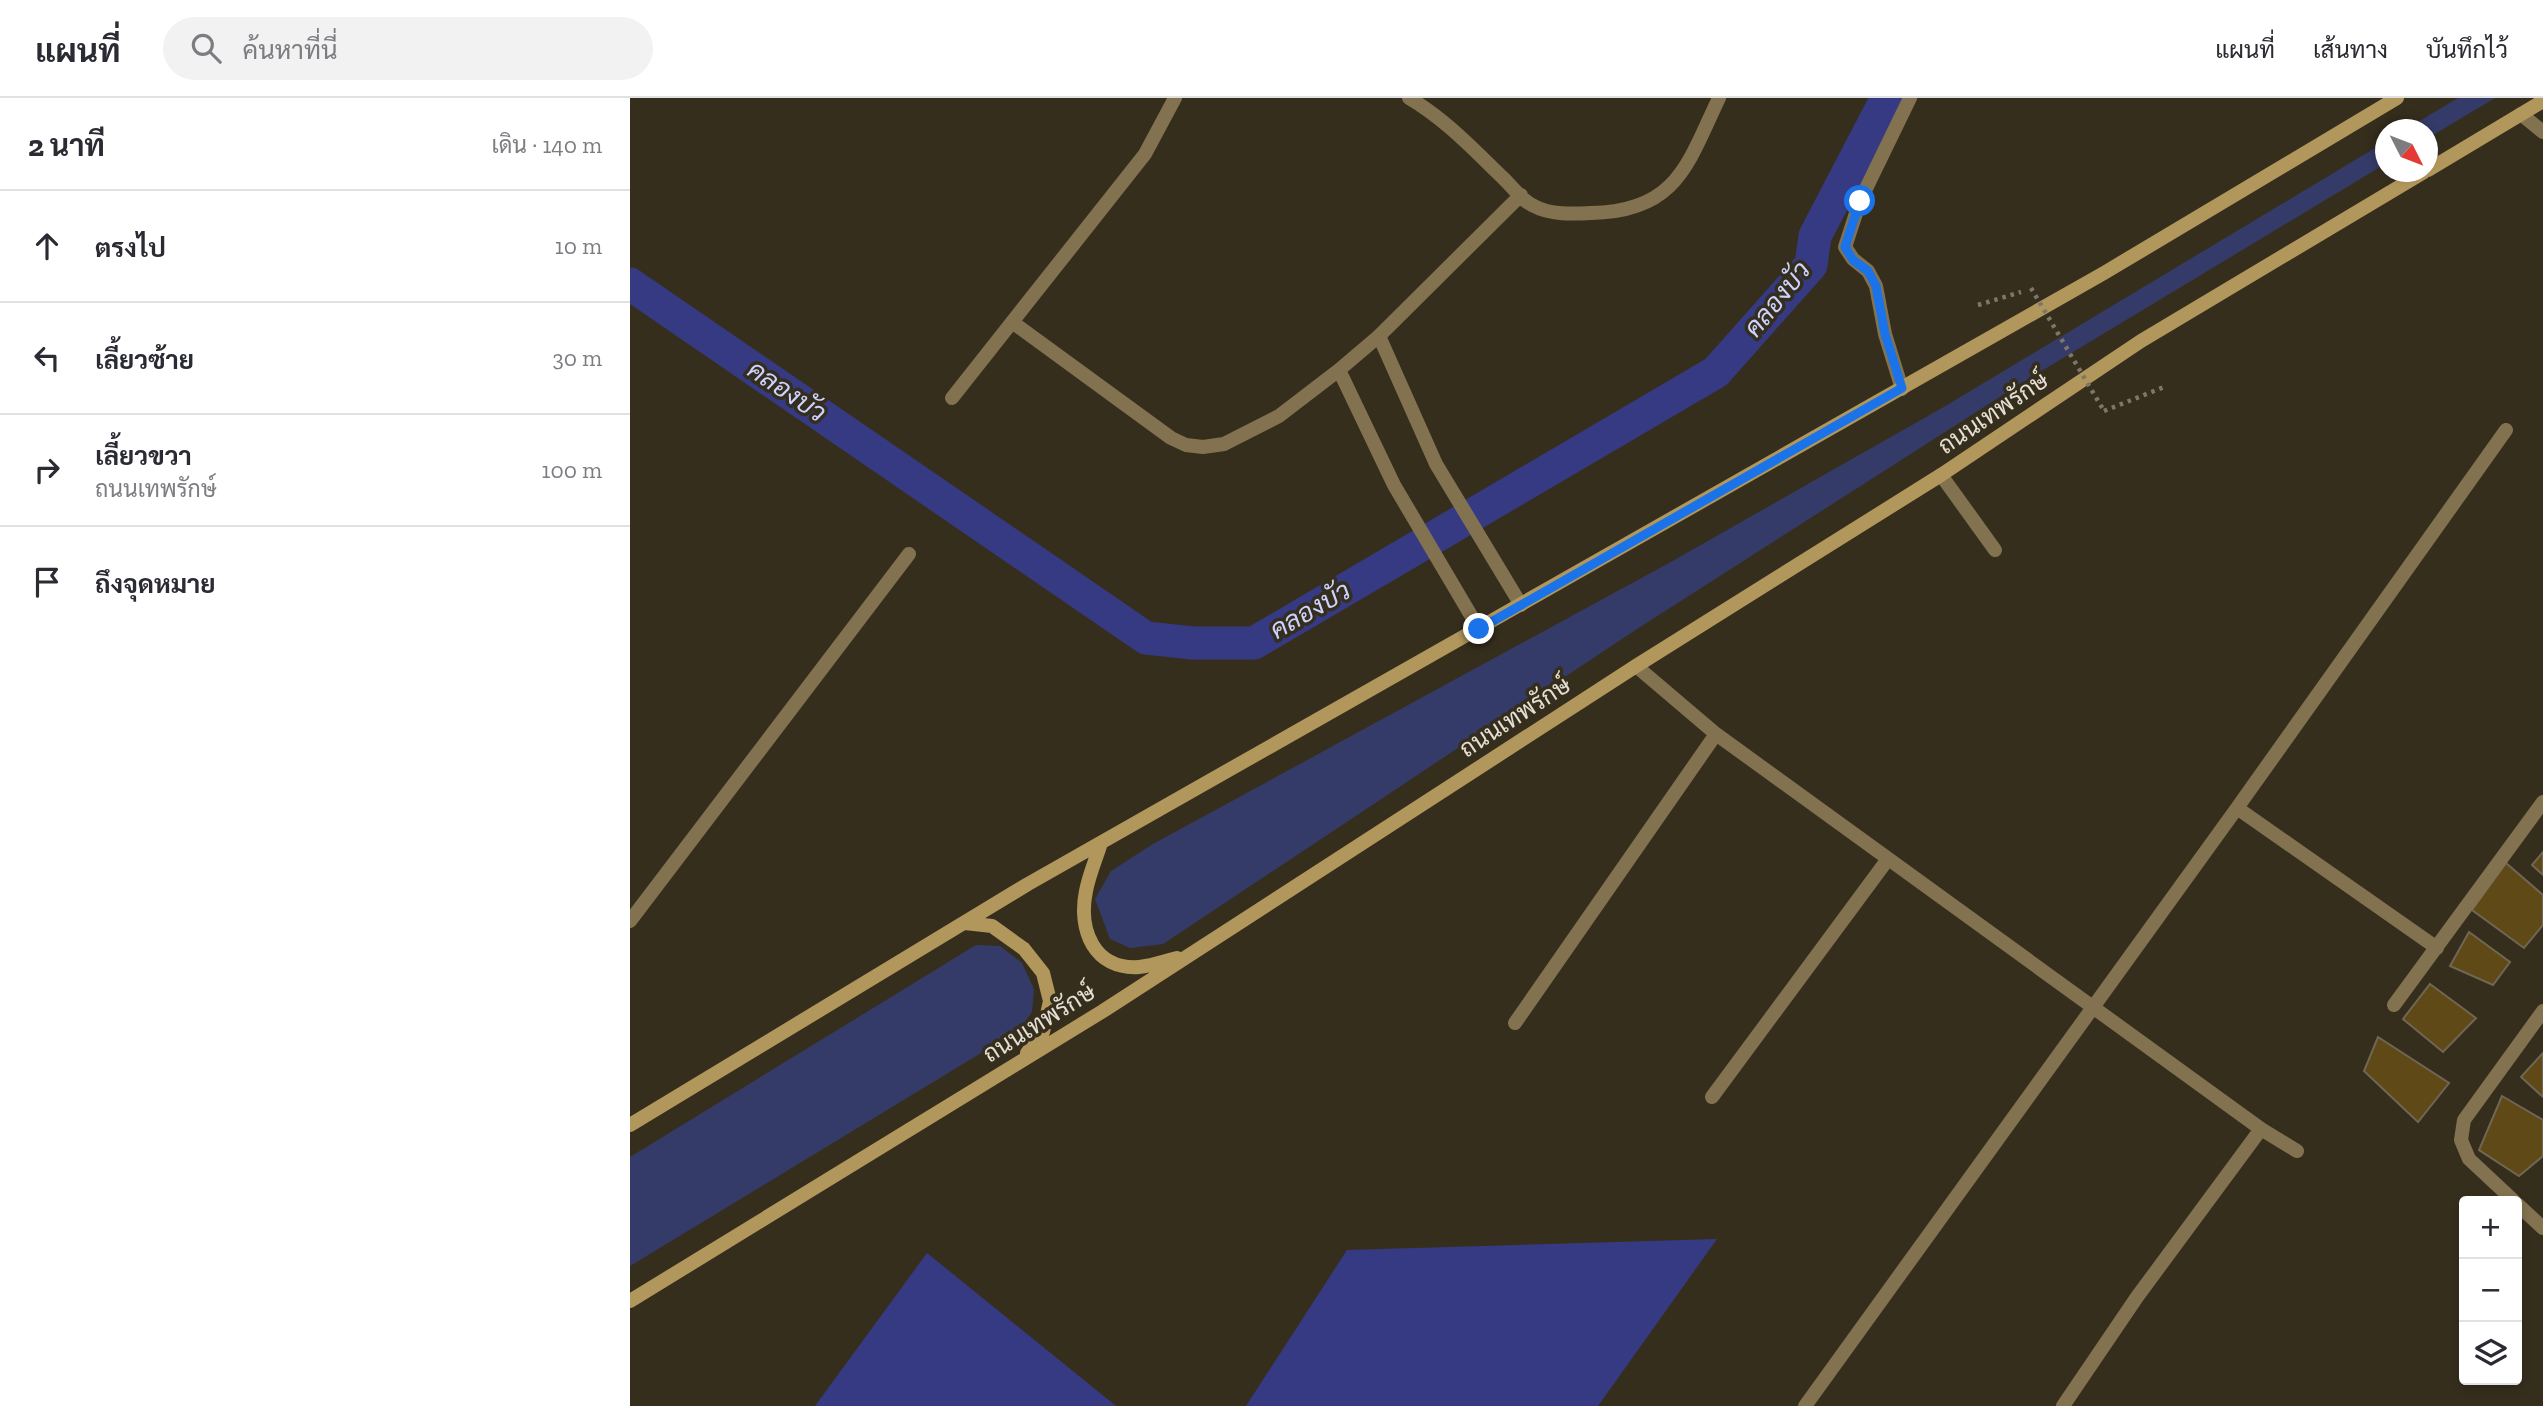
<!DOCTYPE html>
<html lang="th">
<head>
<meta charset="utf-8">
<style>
	:root { --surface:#fff; --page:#f2f2f3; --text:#2b2b33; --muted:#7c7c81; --line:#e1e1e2 }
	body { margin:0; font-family:"Zilla Slab",Sarabun,serif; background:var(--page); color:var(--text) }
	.controls { position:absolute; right:21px; bottom:21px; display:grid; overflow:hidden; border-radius:7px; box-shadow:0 4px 10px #0003 }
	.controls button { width:63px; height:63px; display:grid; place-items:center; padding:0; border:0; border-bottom:2px solid var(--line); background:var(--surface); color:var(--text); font:35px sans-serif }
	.compass { position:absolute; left:1745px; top:21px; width:63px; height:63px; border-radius:50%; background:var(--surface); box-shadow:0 4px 10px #0003; rotate:132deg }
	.stop { position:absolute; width:21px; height:21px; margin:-16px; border:5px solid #1a73e8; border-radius:50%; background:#fff }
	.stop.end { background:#1a73e8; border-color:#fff; box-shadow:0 2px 7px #0008 }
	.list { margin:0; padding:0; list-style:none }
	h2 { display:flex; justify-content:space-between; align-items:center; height:91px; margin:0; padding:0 28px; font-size:30px }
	h2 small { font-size:23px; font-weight:400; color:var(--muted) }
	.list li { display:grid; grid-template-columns:46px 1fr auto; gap:21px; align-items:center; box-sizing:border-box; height:112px; padding:0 28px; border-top:2px solid var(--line) }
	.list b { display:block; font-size:26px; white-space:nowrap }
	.list p { margin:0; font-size:23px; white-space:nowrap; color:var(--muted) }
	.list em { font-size:23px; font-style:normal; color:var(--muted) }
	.icon { flex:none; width:38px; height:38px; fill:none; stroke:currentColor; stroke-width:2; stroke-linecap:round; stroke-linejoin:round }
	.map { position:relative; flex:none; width:1913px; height:1308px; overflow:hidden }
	header { display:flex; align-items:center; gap:42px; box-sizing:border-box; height:98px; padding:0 35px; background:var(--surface); border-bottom:2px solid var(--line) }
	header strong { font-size:33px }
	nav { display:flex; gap:38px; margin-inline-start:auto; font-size:24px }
	.search { width:490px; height:63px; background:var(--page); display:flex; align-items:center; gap:18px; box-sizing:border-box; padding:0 24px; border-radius:38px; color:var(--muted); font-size:26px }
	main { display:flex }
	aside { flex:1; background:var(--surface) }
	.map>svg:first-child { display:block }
	.green { fill:#353b69 }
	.water { fill:#363a83 }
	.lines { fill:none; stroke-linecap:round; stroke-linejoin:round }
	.canal { stroke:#363a83; stroke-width:33 }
	.building { fill:#5f4916; stroke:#706654; stroke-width:2 }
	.path { stroke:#7e7769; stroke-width:4.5; stroke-dasharray:3.5 5; stroke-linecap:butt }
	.lane { stroke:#83724f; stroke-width:14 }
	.street { stroke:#83724f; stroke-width:14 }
	.secondary { stroke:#b2975d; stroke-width:14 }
	.path-bridge { stroke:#7e7769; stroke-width:4.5; stroke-dasharray:3.5 5; stroke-linecap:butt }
	.route { stroke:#1a73e8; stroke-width:9 }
	.labels { text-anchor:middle; stroke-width:7; stroke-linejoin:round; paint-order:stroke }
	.street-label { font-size:24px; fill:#e5dfd5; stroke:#362e1d }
	.water-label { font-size:26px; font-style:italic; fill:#cbd3fe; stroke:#362e1d }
</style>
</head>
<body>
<header>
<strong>แผนที่</strong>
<div class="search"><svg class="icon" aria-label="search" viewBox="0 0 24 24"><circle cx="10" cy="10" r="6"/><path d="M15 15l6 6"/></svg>ค้นหาที่นี่</div>
<nav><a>แผนที่</a><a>เส้นทาง</a><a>บันทึกไว้</a></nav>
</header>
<main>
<aside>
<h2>2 นาที<small>เดิน · 140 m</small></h2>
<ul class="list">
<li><svg class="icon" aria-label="ahead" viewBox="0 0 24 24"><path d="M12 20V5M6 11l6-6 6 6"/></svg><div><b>ตรงไป</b></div><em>10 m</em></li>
<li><svg class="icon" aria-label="left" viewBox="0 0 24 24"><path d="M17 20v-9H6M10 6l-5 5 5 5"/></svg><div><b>เลี้ยวซ้าย</b></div><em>30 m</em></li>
<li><svg class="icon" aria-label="right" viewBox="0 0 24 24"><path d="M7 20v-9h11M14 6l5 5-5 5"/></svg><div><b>เลี้ยวขวา</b><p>ถนนเทพรักษ์</p></div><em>100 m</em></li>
<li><svg class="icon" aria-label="arrive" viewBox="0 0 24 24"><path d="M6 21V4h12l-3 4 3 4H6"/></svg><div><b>ถึงจุดหมาย</b></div></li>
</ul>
</aside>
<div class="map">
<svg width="1913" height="1308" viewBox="0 0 1913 1308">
	<rect width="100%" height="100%" fill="#362e1d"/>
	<path class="green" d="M1828 0H1865L1798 40V32L1776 31Z
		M1755 44V66L1390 286 1007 531 533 846 500 850 480 841 465 801 481 773 523 746 1039 465 1312 310Z
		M346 847 370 848 392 865 404 891 402 914 389 932 0 1168V1059Z"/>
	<path class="water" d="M1087 1141 968 1308H616L717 1152Z
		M297 1155 486 1308H185Z"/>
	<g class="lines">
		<path class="canal" d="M0 186 516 540 563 545H624L1086 274 1181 167 1185 138 1257 0"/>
	</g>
	<path class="building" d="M1913 754V777L1902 767Z
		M1876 765 1913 797V827L1894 850 1842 812Z
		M1839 834 1880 864 1863 887 1820 868Z
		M1800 886 1846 920 1813 954 1773 921Z
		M1748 939 1819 985 1788 1024 1734 973Z
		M1913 955V999L1891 979Z
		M1872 998 1913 1022V1058L1889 1078 1849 1052Z"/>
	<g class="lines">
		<path class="path" d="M1348 207 1391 194
			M1474 313 1534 289"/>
		<path class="lane" d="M1891 16 1913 34
			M1311 377 1365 452"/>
		<path class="street" d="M779 0C815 21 843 51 872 79 882 88 892 103 904 108 920 117 943 116 961 115 1047 114 1058 65 1089 0
			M382 224 541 340 556 347 573 349 594 346 649 318 709 272 749 238 891 97
			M749 238 806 366 891 507
			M709 272 764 387 849 531
			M1272 291 1255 236 1246 188 1238 173 1223 161 1215 149 1230 103 1280 0
			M322 300 515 56 545 0
			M1006 568 1086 636
			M1607 710 1807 850
			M0 823 279 456
			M1764 907 1913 704
			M885 925 1086 636 1631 1031
			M1082 999 1258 761
			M1884 1103 1839 1061 1831 1042 1834 1022 1913 913
			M1887 1106 1913 1130
			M1175 1308 1607 710 1876 332
			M1433 1308 1507 1199 1631 1031 1667 1053"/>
		<path class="secondary" d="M1798 72 1913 3
			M471 745C466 761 459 777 456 793 448 832 464 872 509 869 522 868 535 863 547 860
			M335 825 362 828 394 851 413 875 420 903 413 934 397 955
			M0 1027 398 786 1474 175 1767 0
			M0 1203 473 913 1006 568 1311 377 1511 243 1794 74"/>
		<path class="path-bridge" d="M1401 190 1474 313"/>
	</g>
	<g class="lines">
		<path class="route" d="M849 531 1272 290 1255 236 1246 188 1238 173 1223 162 1215 149 1230 103"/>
	</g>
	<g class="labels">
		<g class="street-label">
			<text transform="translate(1363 315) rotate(-34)" y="8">ถนนเทพรักษ์</text>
			<text transform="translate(885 619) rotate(-33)" y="8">ถนนเทพรักษ์</text>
			<text transform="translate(409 925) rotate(-32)" y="8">ถนนเทพรักษ์</text>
		</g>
		<g class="water-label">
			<text transform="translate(1147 201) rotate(-51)" y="9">คลองบัว</text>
			<text transform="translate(157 293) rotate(34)" y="9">คลองบัว</text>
			<text transform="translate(680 512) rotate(-30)" y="9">คลองบัว</text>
		</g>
	</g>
</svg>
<div class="controls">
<button>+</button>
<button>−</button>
<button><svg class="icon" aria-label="layers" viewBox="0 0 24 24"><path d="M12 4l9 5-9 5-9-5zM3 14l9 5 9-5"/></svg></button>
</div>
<svg class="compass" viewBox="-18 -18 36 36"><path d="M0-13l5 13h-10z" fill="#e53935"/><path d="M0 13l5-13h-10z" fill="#7c7c81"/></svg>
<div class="stop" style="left:1230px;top:103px"></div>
<div class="stop end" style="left:849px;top:531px"></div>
</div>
</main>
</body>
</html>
